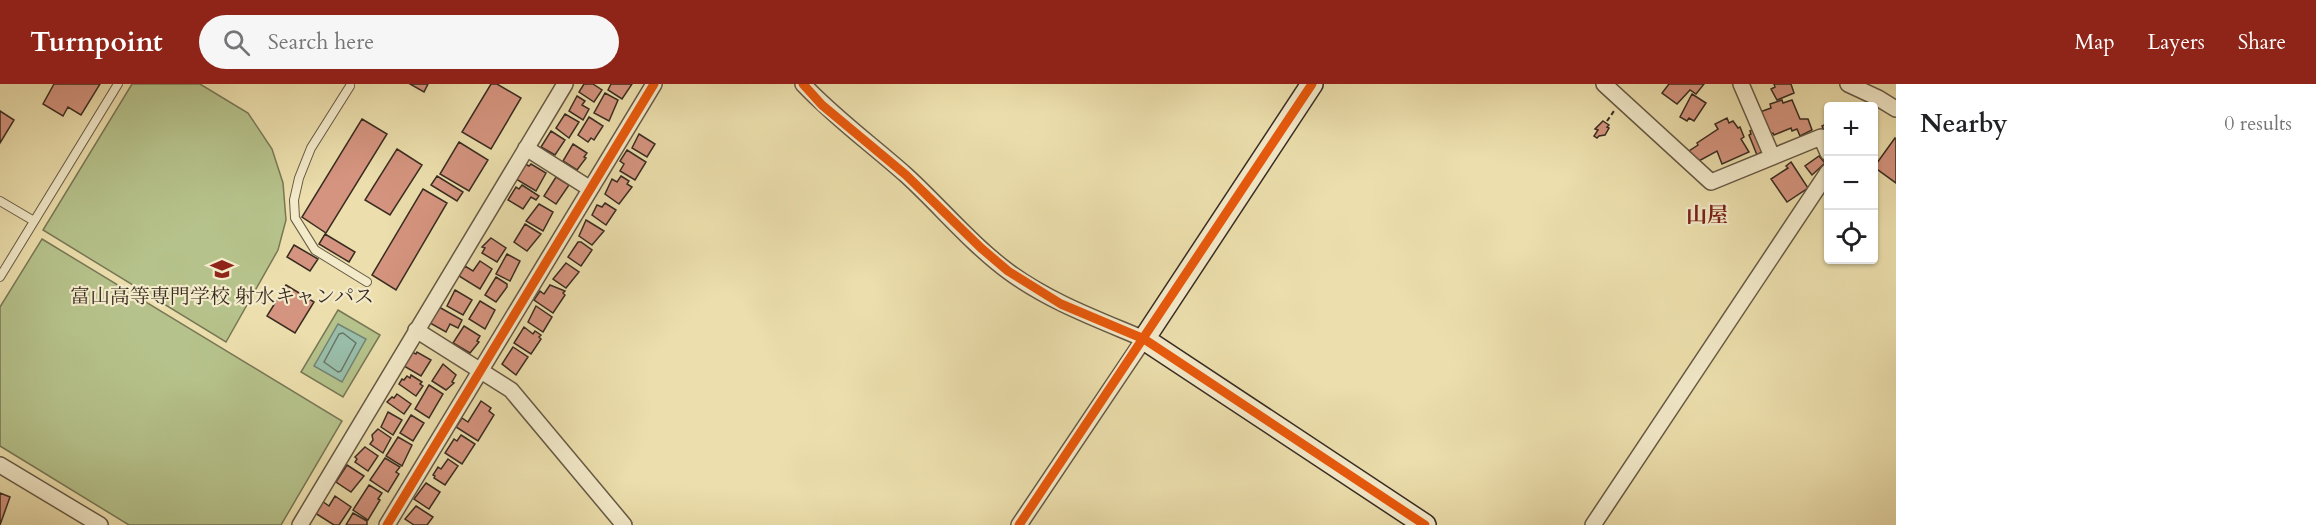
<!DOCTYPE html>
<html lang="en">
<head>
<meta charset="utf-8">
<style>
	:root { --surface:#fff; --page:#f6f6f6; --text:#202124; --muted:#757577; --line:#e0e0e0; --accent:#8f2418 }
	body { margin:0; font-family:Cardo,"Noto Serif JP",serif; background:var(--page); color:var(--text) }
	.controls { position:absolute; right:18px; top:18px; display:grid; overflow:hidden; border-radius:6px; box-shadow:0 2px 4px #0004 }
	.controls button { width:54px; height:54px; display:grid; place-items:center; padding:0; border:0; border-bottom:2px solid var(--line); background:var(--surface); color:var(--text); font:30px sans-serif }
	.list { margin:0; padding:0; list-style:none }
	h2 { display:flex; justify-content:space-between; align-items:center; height:78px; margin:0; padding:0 24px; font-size:26px }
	h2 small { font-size:20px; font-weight:400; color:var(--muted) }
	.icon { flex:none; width:33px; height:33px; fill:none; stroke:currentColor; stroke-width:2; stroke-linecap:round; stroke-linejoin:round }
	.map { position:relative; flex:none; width:1896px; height:441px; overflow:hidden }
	header { display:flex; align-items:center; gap:36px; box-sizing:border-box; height:84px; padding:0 30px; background:var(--accent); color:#fff }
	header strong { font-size:28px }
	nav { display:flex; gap:33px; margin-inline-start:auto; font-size:21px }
	.search { width:420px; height:54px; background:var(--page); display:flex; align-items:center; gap:15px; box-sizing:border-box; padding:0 21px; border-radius:33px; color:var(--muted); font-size:22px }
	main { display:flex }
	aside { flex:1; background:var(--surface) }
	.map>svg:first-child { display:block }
	.green { fill:#b6c28b; stroke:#787756; stroke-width:1.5 }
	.water { fill:#99bda9; stroke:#738373; stroke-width:1.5 }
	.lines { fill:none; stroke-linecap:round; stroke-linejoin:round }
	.shore { stroke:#697465; stroke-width:1.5 }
	.building { fill:#d5947f; stroke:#392c21; stroke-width:1.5 }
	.lane-casing { stroke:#665944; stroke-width:10 }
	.street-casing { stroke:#665944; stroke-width:18 }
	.secondary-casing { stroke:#392c21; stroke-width:24 }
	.path { stroke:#392c21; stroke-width:2; stroke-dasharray:4.5 3; stroke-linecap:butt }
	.lane { stroke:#f3eaca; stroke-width:8 }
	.street { stroke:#f3eaca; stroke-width:15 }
	.secondary { stroke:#f3eaca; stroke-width:21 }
	.cycleway-casing { stroke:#f3eaca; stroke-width:13 }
	.cycleway { stroke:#e8590c; stroke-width:9 }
	.labels { text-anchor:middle; stroke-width:4.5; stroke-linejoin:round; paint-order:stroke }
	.poi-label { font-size:20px; fill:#392c21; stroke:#f3eaca }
	.neighbourhood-label { font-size:21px; font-weight:bold; fill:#7a1f14; stroke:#f3eaca }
</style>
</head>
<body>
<header>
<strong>Turnpoint</strong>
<div class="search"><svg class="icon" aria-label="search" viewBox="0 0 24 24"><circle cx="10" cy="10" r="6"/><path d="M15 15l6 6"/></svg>Search here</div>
<nav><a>Map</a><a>Layers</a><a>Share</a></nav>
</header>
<main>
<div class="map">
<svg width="1896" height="441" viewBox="0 0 1896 441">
	<rect width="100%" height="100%" fill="#ecdfad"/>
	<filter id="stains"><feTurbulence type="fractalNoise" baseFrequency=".00333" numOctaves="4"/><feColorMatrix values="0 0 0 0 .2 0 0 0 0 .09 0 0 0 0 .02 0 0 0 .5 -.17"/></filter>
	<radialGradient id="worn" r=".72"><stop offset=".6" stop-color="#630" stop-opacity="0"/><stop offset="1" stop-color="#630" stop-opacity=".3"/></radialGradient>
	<path class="green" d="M132 0H200L248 29 272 65 283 99 286 136 278 166 226 258 43 146Z
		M42 155 342 337 281 441H129L0 362V223Z
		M338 226 380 251 343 313 301 288Z"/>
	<path class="water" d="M338 240 366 255 342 298 314 282Z"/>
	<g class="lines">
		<path class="shore" d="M343 249 356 259 341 287 338 288 324 278 339 250Z"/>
	</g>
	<path class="building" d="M54 0H100L81 31 68 23 63 32 43 20Z
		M410 0H428L424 8Z
		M491 0H497L521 14 491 65 462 48Z
		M584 0H593L602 6 594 18 579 8Z
		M611 0H632L622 15 608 6Z
		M1669 0H1704L1696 10 1690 6 1677 20 1662 9Z
		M1774 0H1791L1794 9 1777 16 1771 5 1775 3Z
		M605 9 618 16 609 37 594 29Z
		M1692 10 1706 19 1694 37 1689 34 1687 37 1680 33Z
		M577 12 585 17 582 21 589 25 583 36 569 27Z
		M1782 16 1783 19 1792 16 1800 35H1808L1812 46 1800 52 1797 45 1792 47 1791 44 1774 51 1773 49 1769 50 1760 28 1771 24 1770 20Z
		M0 27 14 36 0 59Z
		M565 30 579 38 569 54 556 44Z
		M589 33 603 42 594 56 591 54 588 58 578 51Z
		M1727 34 1729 39 1733 37 1738 44 1740 43 1744 53 1741 55 1749 68 1722 80 1717 67 1697 78 1689 67 1698 61 1697 59 1718 45 1715 40Z
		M362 35 387 50 326 149 302 133Z
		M1603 37 1609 41 1607 43 1609 44 1605 51 1599 52 1597 54 1594 52 1598 46 1595 45Z
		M1828 39V56L1822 42Z
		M1756 44 1764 67 1757 71 1749 51 1751 50 1750 47Z
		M551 47 565 56 555 71 541 63Z
		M639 50 655 60 647 73 632 64Z
		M1895 54 1896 55V99L1874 83Z
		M459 58 488 76 469 107 440 90Z
		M573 60 587 69 584 73 586 74 577 86 563 77Z
		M397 65 422 81 390 131 365 116Z
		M627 66 646 78 635 96 620 87 624 80 620 77Z
		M1819 72 1825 79 1812 91 1805 82Z
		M1791 78 1808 104 1787 118 1771 95 1788 84 1786 82Z
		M525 80 529 82 531 80 546 89 536 107 516 95Z
		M437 92 463 108 457 117 431 101Z
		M621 92 629 97 627 100 632 103 619 120 605 110 612 95 617 98Z
		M556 93 569 101 556 120 544 112Z
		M522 101 539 112 536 116 531 113 523 125 508 116 516 103 519 105Z
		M423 105 447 119 396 206 372 191Z
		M605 119 616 126 606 141 592 131 597 121 602 123Z
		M539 120 553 128 543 147 526 137Z
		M586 136 604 147 592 161 579 152Z
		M525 140 541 150 527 167 514 158Z
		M325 150 355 168 349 178 319 160Z
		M491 154 506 164 497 178 482 169 485 164 482 163Z
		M578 158H581L592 166 581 182 568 173Z
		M294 161 318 175 310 187 287 173Z
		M507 170 520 177 510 197 496 190Z
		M480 177 492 185 480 205 459 192 465 182 473 187Z
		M566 179 579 188 566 204 553 195Z
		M496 193 507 200V203L496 218 485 211Z
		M286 201 314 218 295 249 267 232Z
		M550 201 565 207 563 209 565 211 553 229 534 216 540 207 544 210Z
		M455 206 472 216 463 231 447 222Z
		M480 217 495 226 485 245 469 235Z
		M536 222 552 233 543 248 528 238Z
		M439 223 462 236 458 244 450 240 446 248 430 239Z
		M464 242 480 252 477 257 479 258 470 269 453 259Z
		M524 243 533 250 535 247 541 251 539 253 541 255 531 270 514 259Z
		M513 263 528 273 516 291 502 280Z
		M412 268 416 270 417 268 431 276 421 292 404 282Z
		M443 280 456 291 452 298 454 299 446 306 432 297Z
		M411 291 422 298 420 300 423 302 416 312 399 300 402 295 404 296 407 292 410 294Z
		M429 301 443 310 429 334 415 325Z
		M397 310 411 320 404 330 387 318 392 313 394 314Z
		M481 317 491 324 489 327 494 331 478 357 456 343 462 334 468 338Z
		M388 328 402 336 393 351 381 343Z
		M411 331 424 339 413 357 400 349Z
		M378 345 391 354 383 369 370 360 373 356 372 351Z
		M461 351 475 360 462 380 445 369 454 355 457 357Z
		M398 353 412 361 402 382 386 372Z
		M365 363 378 372 368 387 355 378 357 375 355 373Z
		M385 374 400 383 396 388 399 390 388 408 370 396Z
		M448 375 458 382 445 401 434 394 435 392 433 391 438 383 441 385Z
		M347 381 364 392 351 408 336 398Z
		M426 399 440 408 429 425 414 415Z
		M369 401 382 409 378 415 380 416 368 436 353 426Z
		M0 409 10 413 0 441Z
		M335 412 351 423 339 441H334L315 429 322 417 329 422Z
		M416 422 433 433 427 441H414L405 435Z
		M353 429 367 437V441H346Z"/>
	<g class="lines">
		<g class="lane-casing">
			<path id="lane" d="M350 2 311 64 299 94 294 116 295 134 315 166 367 198
				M0 117 34 137
				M0 193 118 0"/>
		</g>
		<g class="street-casing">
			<path id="street" d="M803 0C834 33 871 60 906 91 940 122 971 160 1009 188 1050 218 1097 235 1144 255L1019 441
				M1604 0 1711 98 1821 53 1828 69
				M1741 0 1772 72
				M1848 0 1878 14 1896 25
				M526 64 589 104
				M416 246 511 306 624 441
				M0 381 100 441
				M300 441 565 0
				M387 441 654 0
				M1593 441 1828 88"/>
		</g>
		<g class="secondary-casing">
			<path id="secondary" d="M1312 0 1144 255 1425 441"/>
		</g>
		<path class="path" d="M1607 37 1614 27"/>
		<use href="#lane" class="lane"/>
		<use href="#street" class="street"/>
		<use href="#secondary" class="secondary"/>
		<g class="cycleway-casing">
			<path id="cycleway" d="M803 0 822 21 906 91 981 164 1008 187 1061 220 1144 255 1425 441
				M387 441 654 0
				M1019 441 1312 0"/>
		</g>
		<use href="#cycleway" class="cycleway"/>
	</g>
	<defs>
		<g id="university-bare" transform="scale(1.8)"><path d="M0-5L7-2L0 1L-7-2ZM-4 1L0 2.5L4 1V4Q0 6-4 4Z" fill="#8f2418" stroke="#f3eaca" stroke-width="2.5" paint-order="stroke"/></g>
	</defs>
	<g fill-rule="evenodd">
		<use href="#university-bare" x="222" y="185"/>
	</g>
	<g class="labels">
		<g class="poi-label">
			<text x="222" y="219">富山高等専門学校 射水キャンパス</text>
		</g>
		<g class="neighbourhood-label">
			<text x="1707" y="138">山屋</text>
		</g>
	</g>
	<rect width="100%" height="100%" filter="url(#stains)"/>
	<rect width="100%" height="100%" fill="url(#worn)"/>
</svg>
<div class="controls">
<button>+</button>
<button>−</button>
<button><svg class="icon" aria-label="locate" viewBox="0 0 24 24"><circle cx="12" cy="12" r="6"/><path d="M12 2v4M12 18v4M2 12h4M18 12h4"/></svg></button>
</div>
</div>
<aside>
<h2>Nearby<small>0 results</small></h2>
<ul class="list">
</ul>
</aside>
</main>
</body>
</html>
